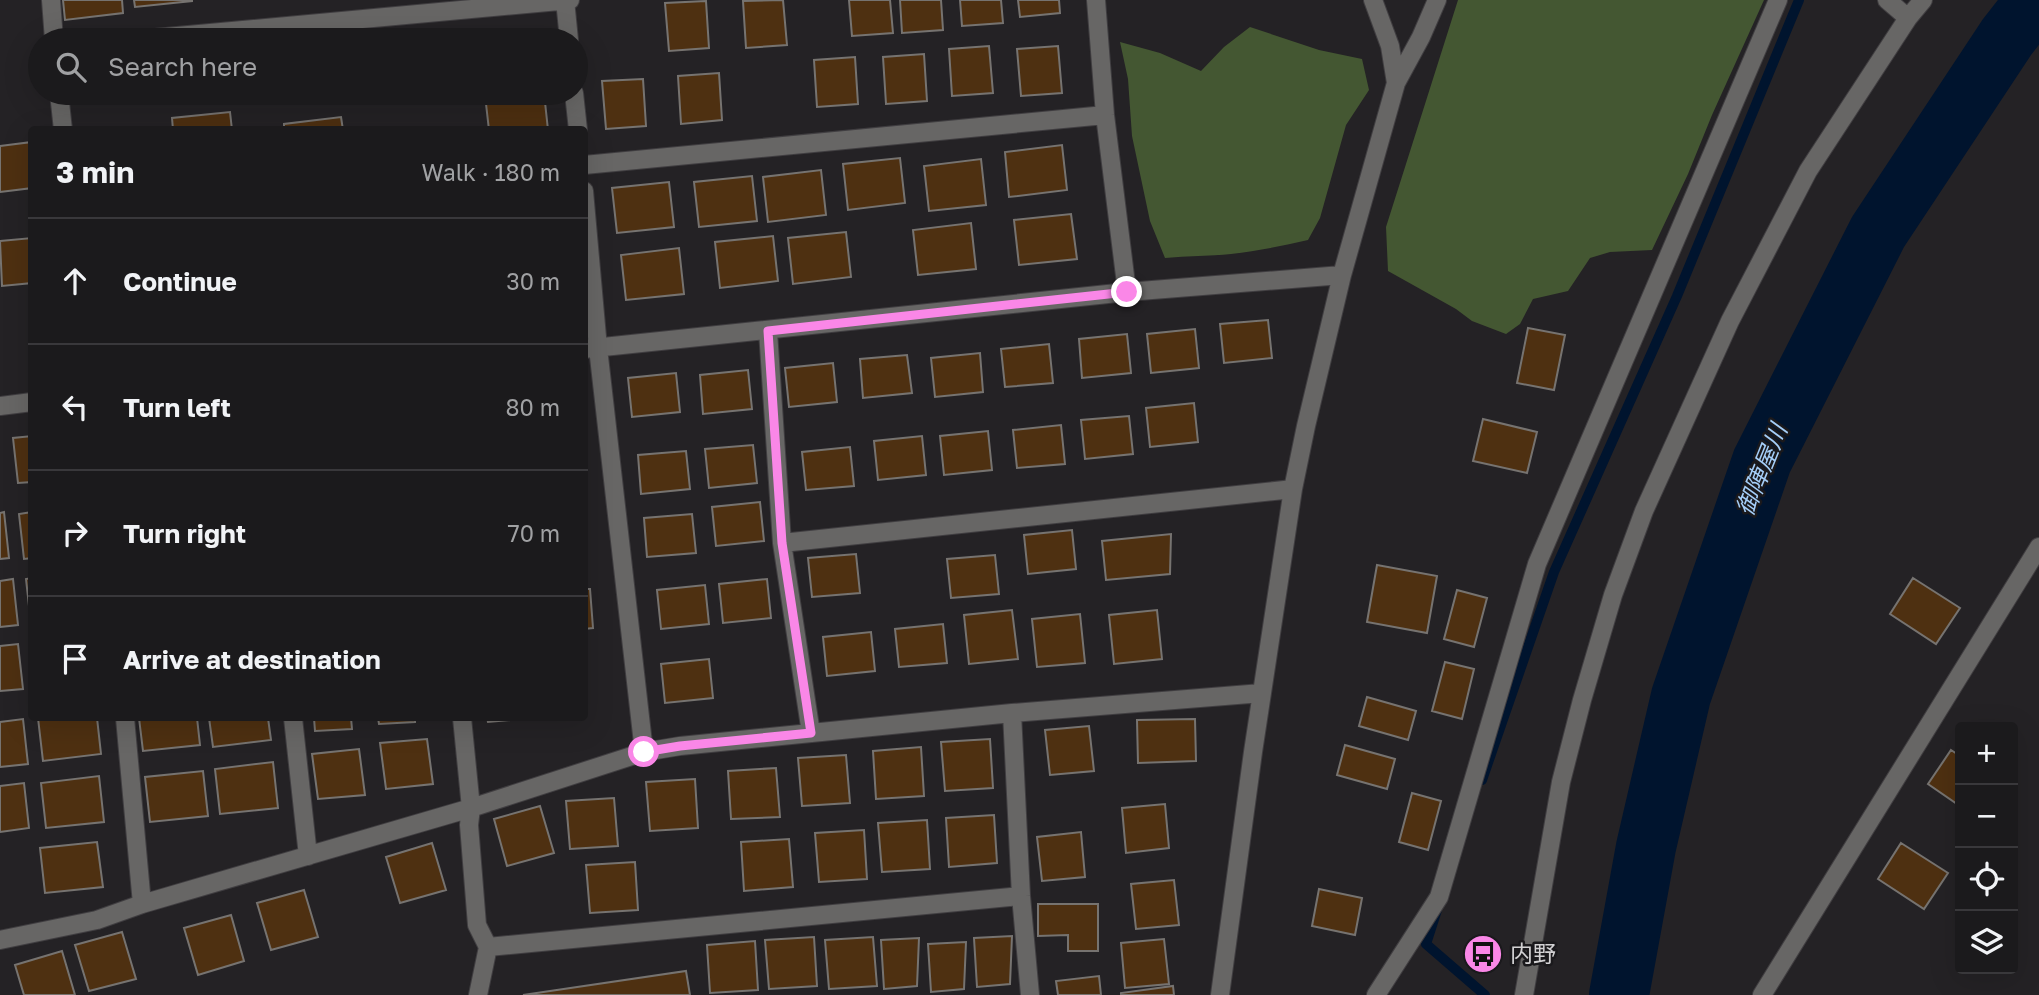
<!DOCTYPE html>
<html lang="en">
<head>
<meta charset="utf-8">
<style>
	:root { --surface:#1b1a1c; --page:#282729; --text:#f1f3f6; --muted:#a0a1a3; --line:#39383b }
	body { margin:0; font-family:"Golos Text","Noto Sans JP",sans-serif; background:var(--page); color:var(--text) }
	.controls { position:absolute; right:21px; bottom:21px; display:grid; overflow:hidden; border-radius:7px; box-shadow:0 7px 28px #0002 }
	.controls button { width:63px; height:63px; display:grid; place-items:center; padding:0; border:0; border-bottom:2px solid var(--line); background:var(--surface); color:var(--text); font:35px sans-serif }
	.stop { position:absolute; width:21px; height:21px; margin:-16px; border:5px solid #fa87e7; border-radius:50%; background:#fff }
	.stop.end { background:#fa87e7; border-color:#fff; box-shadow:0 2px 7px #0008 }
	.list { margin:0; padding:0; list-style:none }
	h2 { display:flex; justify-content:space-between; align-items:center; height:91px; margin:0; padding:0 28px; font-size:30px }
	h2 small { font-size:23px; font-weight:400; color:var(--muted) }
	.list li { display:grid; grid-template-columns:46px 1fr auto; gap:21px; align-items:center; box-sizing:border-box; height:126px; padding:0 28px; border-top:2px solid var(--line) }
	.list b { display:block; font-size:26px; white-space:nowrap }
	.list em { font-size:23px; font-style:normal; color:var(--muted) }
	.icon { flex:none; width:38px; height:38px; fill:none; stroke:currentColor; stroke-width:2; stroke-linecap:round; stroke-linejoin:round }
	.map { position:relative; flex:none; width:2039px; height:995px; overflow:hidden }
	.search { position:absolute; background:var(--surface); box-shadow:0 7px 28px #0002; left:28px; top:28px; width:560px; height:77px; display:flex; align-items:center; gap:18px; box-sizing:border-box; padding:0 24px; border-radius:38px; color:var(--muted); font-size:26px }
	.panel { position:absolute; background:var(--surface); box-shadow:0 7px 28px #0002; left:28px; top:126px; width:560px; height:595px; border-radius:7px }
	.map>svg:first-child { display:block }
	.forest { fill:#445732 }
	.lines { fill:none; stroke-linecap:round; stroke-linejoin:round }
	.stream { stroke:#00142e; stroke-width:10 }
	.river { stroke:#00142e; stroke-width:60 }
	.building { fill:#4e3011; stroke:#767370; stroke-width:2 }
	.minor-casing { stroke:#403e41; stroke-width:20 }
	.minor { stroke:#676665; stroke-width:18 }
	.route { stroke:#fa87e7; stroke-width:9 }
	.labels { text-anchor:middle; stroke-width:5; stroke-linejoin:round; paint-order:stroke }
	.poi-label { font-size:23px; fill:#d2d1d3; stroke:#1a191c; text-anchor:start }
	.water-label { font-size:24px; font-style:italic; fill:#a5cef8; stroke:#1a191c }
</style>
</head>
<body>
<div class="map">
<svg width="2039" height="995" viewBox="0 0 2039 995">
	<rect width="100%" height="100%" fill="#242225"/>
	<path class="forest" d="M1458 0H1764L1712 115 1688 174 1652 250 1610 252 1590 258 1568 291 1533 299 1520 324 1506 334 1472 321 1456 309 1388 271 1386 227Z
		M1250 27 1319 50 1362 59 1369 90 1346 125 1320 218 1308 240C1282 246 1257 251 1231 254 1210 256 1187 256 1165 258L1150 221 1132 136 1128 79 1120 42 1160 53 1201 71 1224 47Z"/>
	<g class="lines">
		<path class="stream" d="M1482 780 1554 572 1677 296 1799 0
			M1437 910 1426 944 1485 995"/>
		<path class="river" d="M1619 995 1646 847 1681 696 1762 461 1878 232 2007 37 2036 0"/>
	</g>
	<path class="building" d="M63 0H122L123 13 65 20Z
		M134 0H192V1L135 7Z
		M783 0 787 45 746 48 743 1Z
		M849 0H890L893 33 852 36Z
		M900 0H941L943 30 902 33Z
		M960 0H1001L1003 23 962 26Z
		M1018 0H1059L1060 13 1020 17Z
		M706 1 709 48 669 51 665 3Z
		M989 46 993 93 952 96 949 49Z
		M1058 46 1062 93 1021 96 1017 49Z
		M924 54 927 101 886 104 883 57Z
		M855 57 858 104 817 107 814 60Z
		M719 73 722 120 681 124 678 76Z
		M643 79 646 126 606 129 602 81Z
		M295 93H351L295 99Z
		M503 93H544L548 130H489L485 95Z
		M230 112 232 130H173L172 118Z
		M341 117 343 130H284V124Z
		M32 142V188L0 192V146Z
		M1062 145 1067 190 1009 197 1005 152Z
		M900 158 905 203 848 210 843 164Z
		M981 159 986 205 929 211 924 166Z
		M821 170 826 215 768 222 763 177Z
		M752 176 757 221 699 227 694 182Z
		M669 182 674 227 617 233 612 188Z
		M1071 214 1077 259 1019 265 1014 220Z
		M971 223 976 269 918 275 913 230Z
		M846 232 851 277 793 284 788 238Z
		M773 236 778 281 720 288 715 242Z
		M32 238V283L2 286 0 241Z
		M679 248 684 294 626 300 621 255Z
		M1268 320 1272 358 1224 363 1220 324Z
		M1528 328 1565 335 1554 390 1517 383Z
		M1195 329 1199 368 1151 373 1147 334Z
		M1127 334 1131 373 1082 378 1079 339Z
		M1049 344 1053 383 1005 387 1001 349Z
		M980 353 983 392 935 397 931 358Z
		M907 355 912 393 863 398 860 359Z
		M833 363 837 402 789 407 785 368Z
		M748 370 752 409 703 414 700 375Z
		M676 373 680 412 632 417 628 378Z
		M1194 403 1198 442 1150 447 1146 408Z
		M1129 416 1133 454 1085 459 1081 420Z
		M1483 419 1537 432 1527 473 1473 461Z
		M1061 425 1065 464 1017 468 1013 430Z
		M988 431 992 470 944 475 940 436Z
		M32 436V482L18 483 13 438Z
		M922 436 926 475 878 480 874 441Z
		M753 445 757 483 709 488 705 449Z
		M850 447 854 486 806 490 802 452Z
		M686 451 690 489 641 494 638 455Z
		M760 502 764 541 716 546 712 507Z
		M4 512 9 558 0 559V513Z
		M32 512V558L24 559 19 514Z
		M692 514 696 553 647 557 644 518Z
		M1072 530 1076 569 1028 574 1024 535Z
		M1171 534 1170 574 1106 580 1102 541Z
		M856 554 860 593 812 597 808 558Z
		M995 555 999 594 951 598 947 559Z
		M1377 565 1437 576 1427 633 1367 622Z
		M32 578V624H31L26 579Z
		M1913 578 1960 608 1936 644 1890 614Z
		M13 579 18 625 0 627V581Z
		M767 579 771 618 723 623 719 584Z
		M705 585 709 624 661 629 657 590Z
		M584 589H590L593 628 584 629Z
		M1457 590 1487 598 1474 647 1444 639Z
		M1012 610 1018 659 969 664 964 615Z
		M1157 610 1162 659 1114 664 1109 615Z
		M1080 614 1085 663 1037 667 1032 619Z
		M943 624 947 663 899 667 895 629Z
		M871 632 875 671 827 676 823 637Z
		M18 644 23 689 0 691V646Z
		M709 659 713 698 665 703 661 664Z
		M1445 662 1474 669 1462 719 1432 711Z
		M1367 697 1416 711 1408 740 1359 726Z
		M38 718H97L101 754 43 761Z
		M139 718H197L200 745 143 751Z
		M209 718H268L271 740 213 747Z
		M314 718H351L352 729 315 731Z
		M378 718H415V722L379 724Z
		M487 718H534L488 722Z
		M23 719 28 764 0 767V722Z
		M1195 719 1196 761 1138 763 1137 720Z
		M1089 726 1094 771 1050 775 1045 730Z
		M427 739 433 784 386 789 380 743Z
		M990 739 993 788 945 791 941 742Z
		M1345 745 1395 759 1387 789 1337 775Z
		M921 747 924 796 876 799 873 751Z
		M359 749 365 795 318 799 312 754Z
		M1951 750 1960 756V806L1928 784Z
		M846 755 850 803 802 806 798 758Z
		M273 762 278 808 220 814 215 769Z
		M776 768 780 817 731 819 728 771Z
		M203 771 208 816 150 822 145 777Z
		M99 776 104 822 46 828 41 783Z
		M695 779 698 828 650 831 646 782Z
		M24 783 29 828 0 832V786Z
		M1412 793 1441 801 1428 850 1399 842Z
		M614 798 618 846 570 849 566 801Z
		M1165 804 1169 848 1126 853 1122 808Z
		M540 806 554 853 507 866 494 819Z
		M994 815 997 863 949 867 946 818Z
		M927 820 930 869 882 872 878 823Z
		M864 830 867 879 819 882 815 833Z
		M1081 832 1085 877 1042 881 1037 837Z
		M789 839 793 887 744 891 741 842Z
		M97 842 103 887 45 893 40 848Z
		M432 843 446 890 400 903 386 857Z
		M1901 843 1948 873 1924 909 1878 879Z
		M635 862 638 910 590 913 586 865Z
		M1174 880 1179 925 1136 929 1131 884Z
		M1319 889 1362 898 1355 935 1312 926Z
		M304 890 318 937 271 950 257 903Z
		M1038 904H1098V951H1068V935L1038 936Z
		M231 915 244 961 198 975 184 928Z
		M122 932 136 979 89 991 75 945Z
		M1012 936 1010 984 977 987 974 938Z
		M814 937 817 986 769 989 765 940Z
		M873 937 877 986 829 989 825 940Z
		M919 938 917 986 884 989 881 940Z
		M1164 939 1169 984 1125 988 1121 943Z
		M755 941 758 990 710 993 707 945Z
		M966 942 964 989 931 992 928 944Z
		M62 951 75 995H24L15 965Z
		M686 971 690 995H523Z
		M1099 976 1101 995H1058L1056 981Z
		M1173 986 1174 995H1121V993Z"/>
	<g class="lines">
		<g class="minor-casing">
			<path id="minor" d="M51 0 54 40
				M565 0 569 40
				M1096 0 1105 115 1127 292
				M1373 0 1390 46 1396 83
				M1887 0 1908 18
				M133 40 570 0
				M59 93 63 130
				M574 93 578 130
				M584 165 1105 115
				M584 191 598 348 644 752
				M1342 275 1396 83 1421 37 1437 0
				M768 331 782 543 811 733
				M584 349 1127 292 1342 275 1306 426 1293 489 1253 752 1220 995
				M0 406 32 402
				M782 543 1293 489
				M1012 713 1021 896 1030 995
				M125 718 142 904
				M293 718 308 856
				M462 718 471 808 469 825 477 925 488 947 478 995
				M0 940 97 920 142 904 471 808 644 752 680 746 1012 713 1262 693
				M488 947 1021 896
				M1376 995 1439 897 1537 564 1778 0
				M1524 995 1561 782 1582 700 1613 595 1644 511 1730 321 1808 171 1908 18 1923 0
				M1762 995 2039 547"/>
		</g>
		<use href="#minor" class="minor"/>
	</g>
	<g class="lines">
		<path class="route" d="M644 752 680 746 811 733 782 543 768 331 1127 292"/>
	</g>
	<defs>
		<g id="bus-disc" transform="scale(2.0125)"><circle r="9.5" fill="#fa87e7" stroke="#1a191c"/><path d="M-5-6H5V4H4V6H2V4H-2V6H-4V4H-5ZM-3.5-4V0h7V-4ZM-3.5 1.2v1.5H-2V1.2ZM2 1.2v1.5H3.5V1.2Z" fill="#111"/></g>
	</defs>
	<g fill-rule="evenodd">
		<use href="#bus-disc" x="1483" y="954"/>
	</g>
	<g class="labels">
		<g class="poi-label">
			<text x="1510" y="962">内野</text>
		</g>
		<g class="water-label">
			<text transform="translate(1762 470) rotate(-68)" y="8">御陣屋川</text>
		</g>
	</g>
</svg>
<div class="controls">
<button>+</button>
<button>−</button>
<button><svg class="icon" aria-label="locate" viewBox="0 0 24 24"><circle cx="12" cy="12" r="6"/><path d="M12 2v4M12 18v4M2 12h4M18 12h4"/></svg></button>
<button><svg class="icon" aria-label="layers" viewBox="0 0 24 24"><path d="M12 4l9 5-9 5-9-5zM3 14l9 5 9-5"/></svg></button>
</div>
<div class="stop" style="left:644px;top:752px"></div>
<div class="stop end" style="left:1127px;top:292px"></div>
<div class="search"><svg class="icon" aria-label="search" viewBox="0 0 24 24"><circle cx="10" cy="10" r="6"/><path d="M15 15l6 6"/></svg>Search here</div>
<section class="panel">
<h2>3 min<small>Walk · 180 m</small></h2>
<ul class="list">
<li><svg class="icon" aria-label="ahead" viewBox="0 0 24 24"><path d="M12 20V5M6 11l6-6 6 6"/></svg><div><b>Continue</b></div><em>30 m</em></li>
<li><svg class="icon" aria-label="left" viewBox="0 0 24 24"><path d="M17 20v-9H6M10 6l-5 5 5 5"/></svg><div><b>Turn left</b></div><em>80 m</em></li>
<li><svg class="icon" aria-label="right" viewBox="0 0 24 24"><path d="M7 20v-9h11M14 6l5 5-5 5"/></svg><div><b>Turn right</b></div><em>70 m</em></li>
<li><svg class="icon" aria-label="arrive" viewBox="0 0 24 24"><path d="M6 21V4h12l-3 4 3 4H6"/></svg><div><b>Arrive at destination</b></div></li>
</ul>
</section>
</div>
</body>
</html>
